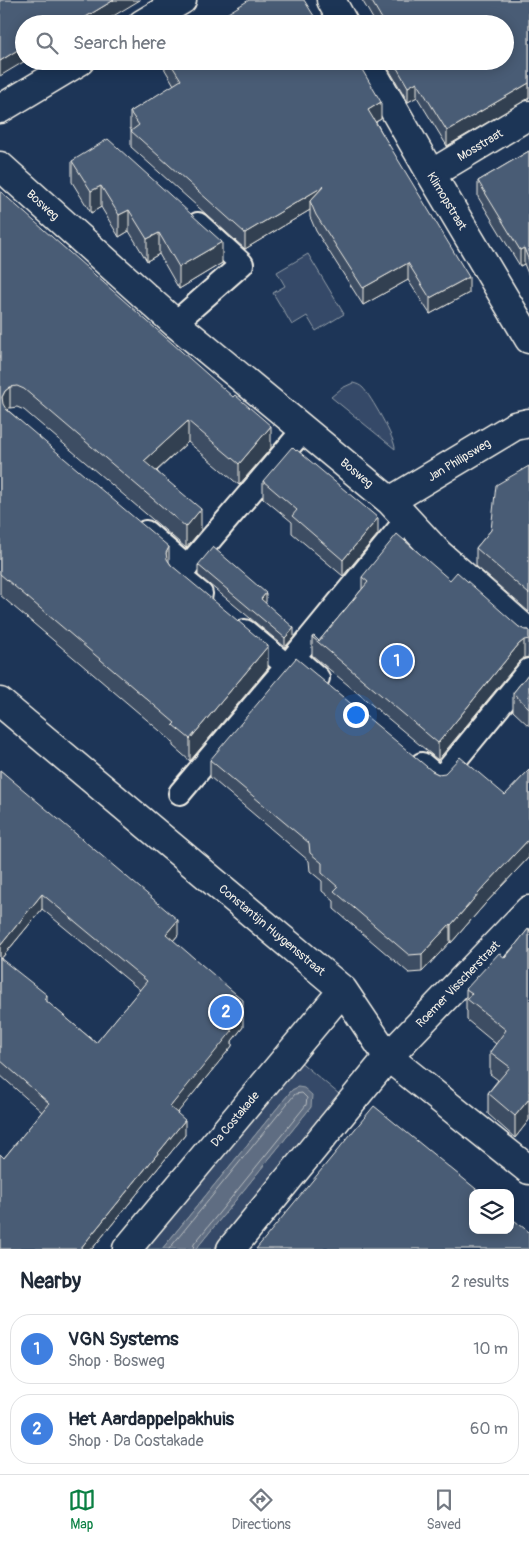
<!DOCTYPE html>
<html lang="en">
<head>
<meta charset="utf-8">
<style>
	:root { --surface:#fff; --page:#f2f2f3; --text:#1f2937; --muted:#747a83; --line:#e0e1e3; --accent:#0b8043 }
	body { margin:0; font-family:Pangolin,sans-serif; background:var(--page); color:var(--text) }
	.controls { position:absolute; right:15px; bottom:15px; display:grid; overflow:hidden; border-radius:10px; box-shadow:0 2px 12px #0003 }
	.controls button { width:45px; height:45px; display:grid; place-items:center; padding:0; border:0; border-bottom:1px solid var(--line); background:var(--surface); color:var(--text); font:25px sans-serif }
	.you { position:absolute; left:355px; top:714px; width:18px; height:18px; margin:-12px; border:4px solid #fff; border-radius:50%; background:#1a73e8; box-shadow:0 0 0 8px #1a73e833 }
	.badge { display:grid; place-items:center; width:32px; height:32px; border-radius:50%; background:var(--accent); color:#fff; font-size:16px; font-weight:700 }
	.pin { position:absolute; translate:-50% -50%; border:2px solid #fff; box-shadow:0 1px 5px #0006 }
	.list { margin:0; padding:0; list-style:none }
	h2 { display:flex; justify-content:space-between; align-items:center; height:65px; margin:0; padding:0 20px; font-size:21px }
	h2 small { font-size:16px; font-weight:400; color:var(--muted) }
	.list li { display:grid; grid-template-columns:32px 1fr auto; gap:15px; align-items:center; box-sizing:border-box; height:70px; margin:0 10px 10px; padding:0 10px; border:1px solid var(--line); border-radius:20px }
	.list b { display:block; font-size:19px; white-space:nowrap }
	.list p { margin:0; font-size:16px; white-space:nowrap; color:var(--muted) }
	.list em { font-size:16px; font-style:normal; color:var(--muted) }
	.icon { flex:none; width:28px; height:28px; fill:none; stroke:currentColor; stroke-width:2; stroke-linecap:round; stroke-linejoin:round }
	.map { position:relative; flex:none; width:529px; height:1249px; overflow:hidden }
	.search { position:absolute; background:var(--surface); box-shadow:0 2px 12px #0003; left:15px; right:15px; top:15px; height:55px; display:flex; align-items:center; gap:12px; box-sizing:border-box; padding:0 18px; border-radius:28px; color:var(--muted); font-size:19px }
	.sheet { height:225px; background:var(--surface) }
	nav { display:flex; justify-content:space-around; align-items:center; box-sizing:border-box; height:70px; border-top:1px solid var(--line); background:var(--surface); font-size:14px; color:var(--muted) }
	nav a { display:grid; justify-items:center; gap:2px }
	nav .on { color:var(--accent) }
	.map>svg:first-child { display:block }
	.green { fill:#354a67; stroke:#949ea8 }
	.water { fill:#5e6d82; stroke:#9aa2ab }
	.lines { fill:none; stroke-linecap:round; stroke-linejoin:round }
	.shore { stroke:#b8bcbf; stroke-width:1 }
	.lane-casing { stroke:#f4f1e8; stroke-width:26 }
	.street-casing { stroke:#f4f1e8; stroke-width:31 }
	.lane { stroke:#1d3557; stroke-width:22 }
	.street { stroke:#1d3557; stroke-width:28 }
	.wall { fill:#3e4e64; stroke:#f4f1e8; fill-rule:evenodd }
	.shaded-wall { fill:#324051; stroke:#f4f1e8 }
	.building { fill:#485b74; stroke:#f4f1e8 }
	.labels { text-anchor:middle; stroke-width:5; stroke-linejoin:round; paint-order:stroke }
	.street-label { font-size:12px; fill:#f4f1e8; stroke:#1d3557 }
</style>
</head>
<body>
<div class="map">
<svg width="529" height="1249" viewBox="0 0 529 1249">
	<rect width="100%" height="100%" fill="#1d3557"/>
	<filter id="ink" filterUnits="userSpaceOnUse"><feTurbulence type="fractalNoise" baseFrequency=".02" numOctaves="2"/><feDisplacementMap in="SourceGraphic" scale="10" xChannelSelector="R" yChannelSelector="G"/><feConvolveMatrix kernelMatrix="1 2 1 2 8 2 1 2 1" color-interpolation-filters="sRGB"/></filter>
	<g filter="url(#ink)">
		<path class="green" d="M308 254 344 314 316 331 307 316 292 325 273 293 285 286 277 272Z
			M353 383C357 384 360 385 363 388 370 395 396 440 395 449L331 397 342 388Z
			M298 1060 339 1094 214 1249H196L311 1107 298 1087 292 1090 162 1249H146Z"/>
		<path class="water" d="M298 1087 304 1088 312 1095 311 1107 196 1249H162L292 1090Z"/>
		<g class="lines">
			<path class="shore" d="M169 1249 295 1094 302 1093 307 1098 306 1105 194 1244 193 1249"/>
			<g class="lane-casing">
				<path id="lane" d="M175 323 242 264 198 224
					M146 532 187 567 179 576 201 594
					M187 567 304 429
					M245 631 287 666 294 657 318 678
					M294 657 407 519
					M422 764 440 779 529 670
					M180 793 287 666"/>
			</g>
			<g class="street-casing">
				<path id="street" d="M331 0 344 24
					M142 24 182 0
					M366 61 431 174 529 339
					M0 109 80 61
					M0 166 175 323 390 501 439 554 529 633
					M431 174 529 115
					M390 501 515 426 529 423
					M0 702 343 990 388 1057 529 1170
					M127 1249 343 990
					M231 1249 388 1057 529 910"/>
			</g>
			<use href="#lane" class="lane"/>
			<use href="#street" class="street"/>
		</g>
		<path class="wall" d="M362 0H529V98L447 146 417 97 408 102 384 61H505V24H376Z
			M164 61H341L381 119 376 122 469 293 430 314 408 280 363 305 316 231 310 217V210L245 249 131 147V130L130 128V112L174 85 164 68Z
			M529 151V276L524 264 520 266 478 197V181Z
			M72 161 222 263 179 289 159 254 147 261 129 231 119 237 101 207 91 213 72 182Z
			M0 191 271 448 239 485 188 442 157 471 201 530 186 548 24 410 17 407 10 408 8 410 169 562 171 565 268 668 190 761 173 746V742L0 595Z
			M529 466V612L476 566V548L491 530Z
			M263 481 378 534 343 576 292 533V522L263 498Z
			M198 565 266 602 265 603 294 637 285 647 198 575Z
			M362 577 450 580 519 627 525 630H529V657L524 658 519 662 438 760 312 655V637L319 641 362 589Z
			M529 673V726L513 711V693Z
			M210 760 432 771 438 774 505 795 529 770V857L485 904 451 943 450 942 422 972 409 973 334 909V901L322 891V881L310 871 309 861 210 777Z
			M0 770 178 935 173 941 243 1027 232 1041V1046L177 1113 185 1135 92 1249H0L4 1158 42 1112 0 1075ZM42 909 140 990 96 1043 47 1002 1 959Z
			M529 928V1120L515 1138 488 1114V1093L498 1080 490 1074V1052L496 1044 467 1020V1011L466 1010V989L505 958Z"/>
		<path class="shaded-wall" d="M114 0H140L100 24H74Z
			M24 46V61H25L0 76V61Z
			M417 82V97L408 102V87Z
			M529 83V98L447 146V131Z
			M381 102V119L368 126V110Z
			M101 186V207L91 213V191Z
			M324 186 310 201V210L245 249V233Z
			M129 210V231L119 237V215Z
			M159 233V254L147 261V239Z
			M222 242V263L179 289V267Z
			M524 248V264L520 266V250Z
			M408 263V280L363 305V288Z
			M469 277V293L430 314V298Z
			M10 387V408L5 412 2 418V397L5 391Z
			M188 421V442L144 482V461Z
			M271 426V448L239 485V464Z
			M201 509V530L186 548V527Z
			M378 518V534L343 576V560Z
			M169 547V568L166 574V553Z
			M266 593V602L261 609V599Z
			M294 628V637L285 647V638Z
			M524 640V658L519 662 438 760V743L519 644Z
			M268 646V668L190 761V739Z
			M529 839V857L485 904 451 943V925L485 886Z
			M42 894V909L0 960V946Z
			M178 920V935L166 949V934Z
			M450 924V942L422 972V954Z
			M47 995V1009L44 999Z
			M243 1012V1027L232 1041V1046L170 1122V1107Z
			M529 1099V1120L515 1138V1116Z
			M185 1120V1135L92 1249H80Z"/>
		<path class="building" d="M0 0H114L74 24H24V46L0 61Z
			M249 0H304L319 24H210Z
			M371 0H529V83L447 131 417 82 408 87 393 61H505V24H385Z
			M169 61H341L342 63 346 61H357L381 102 368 110 469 277 430 298 408 263 363 288 316 215 310 201 324 186 245 233 131 131 139 125 130 112 181 80Z
			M108 139 222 242 179 267 159 233 147 239 129 210 119 215 101 186 91 191 72 161Z
			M529 151V261L524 248 520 250 478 181Z
			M0 191 233 397 235 395 271 426 239 464 188 421 144 461 201 509 186 527 24 389 17 386 10 387 5 391 2 397 3 404 6 409 169 547 166 553 167 559 171 565 268 646 190 739 173 725 175 723 0 574Z
			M292 447 296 451 297 450 378 518 343 560 292 516 297 510 263 481Z
			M529 466V594L476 548 491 530 496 485Z
			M397 534 450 580 457 572 519 627 525 630H529V639L524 640 519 644 438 743 312 637 314 636 319 641 368 582 362 577Z
			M213 547 266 593 261 599 294 628 285 638 198 565Z
			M296 658 432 771 438 774 445 773 460 757 505 795 529 770V839L485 886 451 925 450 924 422 954 409 955 334 891 338 887 322 873V863L310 853 309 843 210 760Z
			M529 673V708L513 693Z
			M0 770 178 920 166 934 243 1000V1012L229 1029 232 1031 170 1107 185 1120 80 1249H0V1154L4 1158 49 1103 0 1060V958L47 995 44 999 96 1043 147 981 42 894 0 946Z
			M529 928V1099L515 1116 488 1093 510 1067 490 1052 506 1030 467 999 472 993 466 989 499 953 505 958Z
			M374 1106 481 1193H473V1230H510V1217L529 1232V1249H256Z"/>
	</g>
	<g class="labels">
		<g class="street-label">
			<text transform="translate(480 145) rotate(-31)" y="4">Mosstraat</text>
			<text transform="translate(447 201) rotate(59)" y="4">Klimopstraat</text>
			<text transform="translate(43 205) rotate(42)" y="4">Bosweg</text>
			<text transform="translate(459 460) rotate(-31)" y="4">Jan Philipsweg</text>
			<text transform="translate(357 473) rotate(40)" y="4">Bosweg</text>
			<text transform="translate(272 930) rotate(40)" y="4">Constantijn Huygensstraat</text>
			<text transform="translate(458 984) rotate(-46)" y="4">Roemer Visscherstraat</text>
			<text transform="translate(235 1119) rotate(-50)" y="4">Da Costakade</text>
		</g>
	</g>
</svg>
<div class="controls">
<button><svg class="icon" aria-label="layers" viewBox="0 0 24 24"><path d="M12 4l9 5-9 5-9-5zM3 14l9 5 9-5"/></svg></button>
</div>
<div class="you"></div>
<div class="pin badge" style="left:397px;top:661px;background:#3f7fe0">1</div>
<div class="pin badge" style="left:226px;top:1012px;background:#3f7fe0">2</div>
<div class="search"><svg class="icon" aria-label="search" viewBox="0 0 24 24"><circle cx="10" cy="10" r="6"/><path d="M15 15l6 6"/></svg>Search here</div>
</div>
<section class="sheet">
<h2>Nearby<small>2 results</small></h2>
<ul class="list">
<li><span class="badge" style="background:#3f7fe0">1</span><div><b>VGN Systems</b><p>Shop · Bosweg</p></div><em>10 m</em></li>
<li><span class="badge" style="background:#3f7fe0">2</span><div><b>Het Aardappelpakhuis</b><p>Shop · Da Costakade</p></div><em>60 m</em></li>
</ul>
</section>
<nav>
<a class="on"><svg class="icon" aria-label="map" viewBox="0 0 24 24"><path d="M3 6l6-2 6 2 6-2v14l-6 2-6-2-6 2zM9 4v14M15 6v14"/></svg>Map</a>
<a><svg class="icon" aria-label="directions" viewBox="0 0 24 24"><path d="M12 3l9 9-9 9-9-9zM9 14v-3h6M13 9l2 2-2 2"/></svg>Directions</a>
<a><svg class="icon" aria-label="saved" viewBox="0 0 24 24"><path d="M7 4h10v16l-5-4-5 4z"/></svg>Saved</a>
</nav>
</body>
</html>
